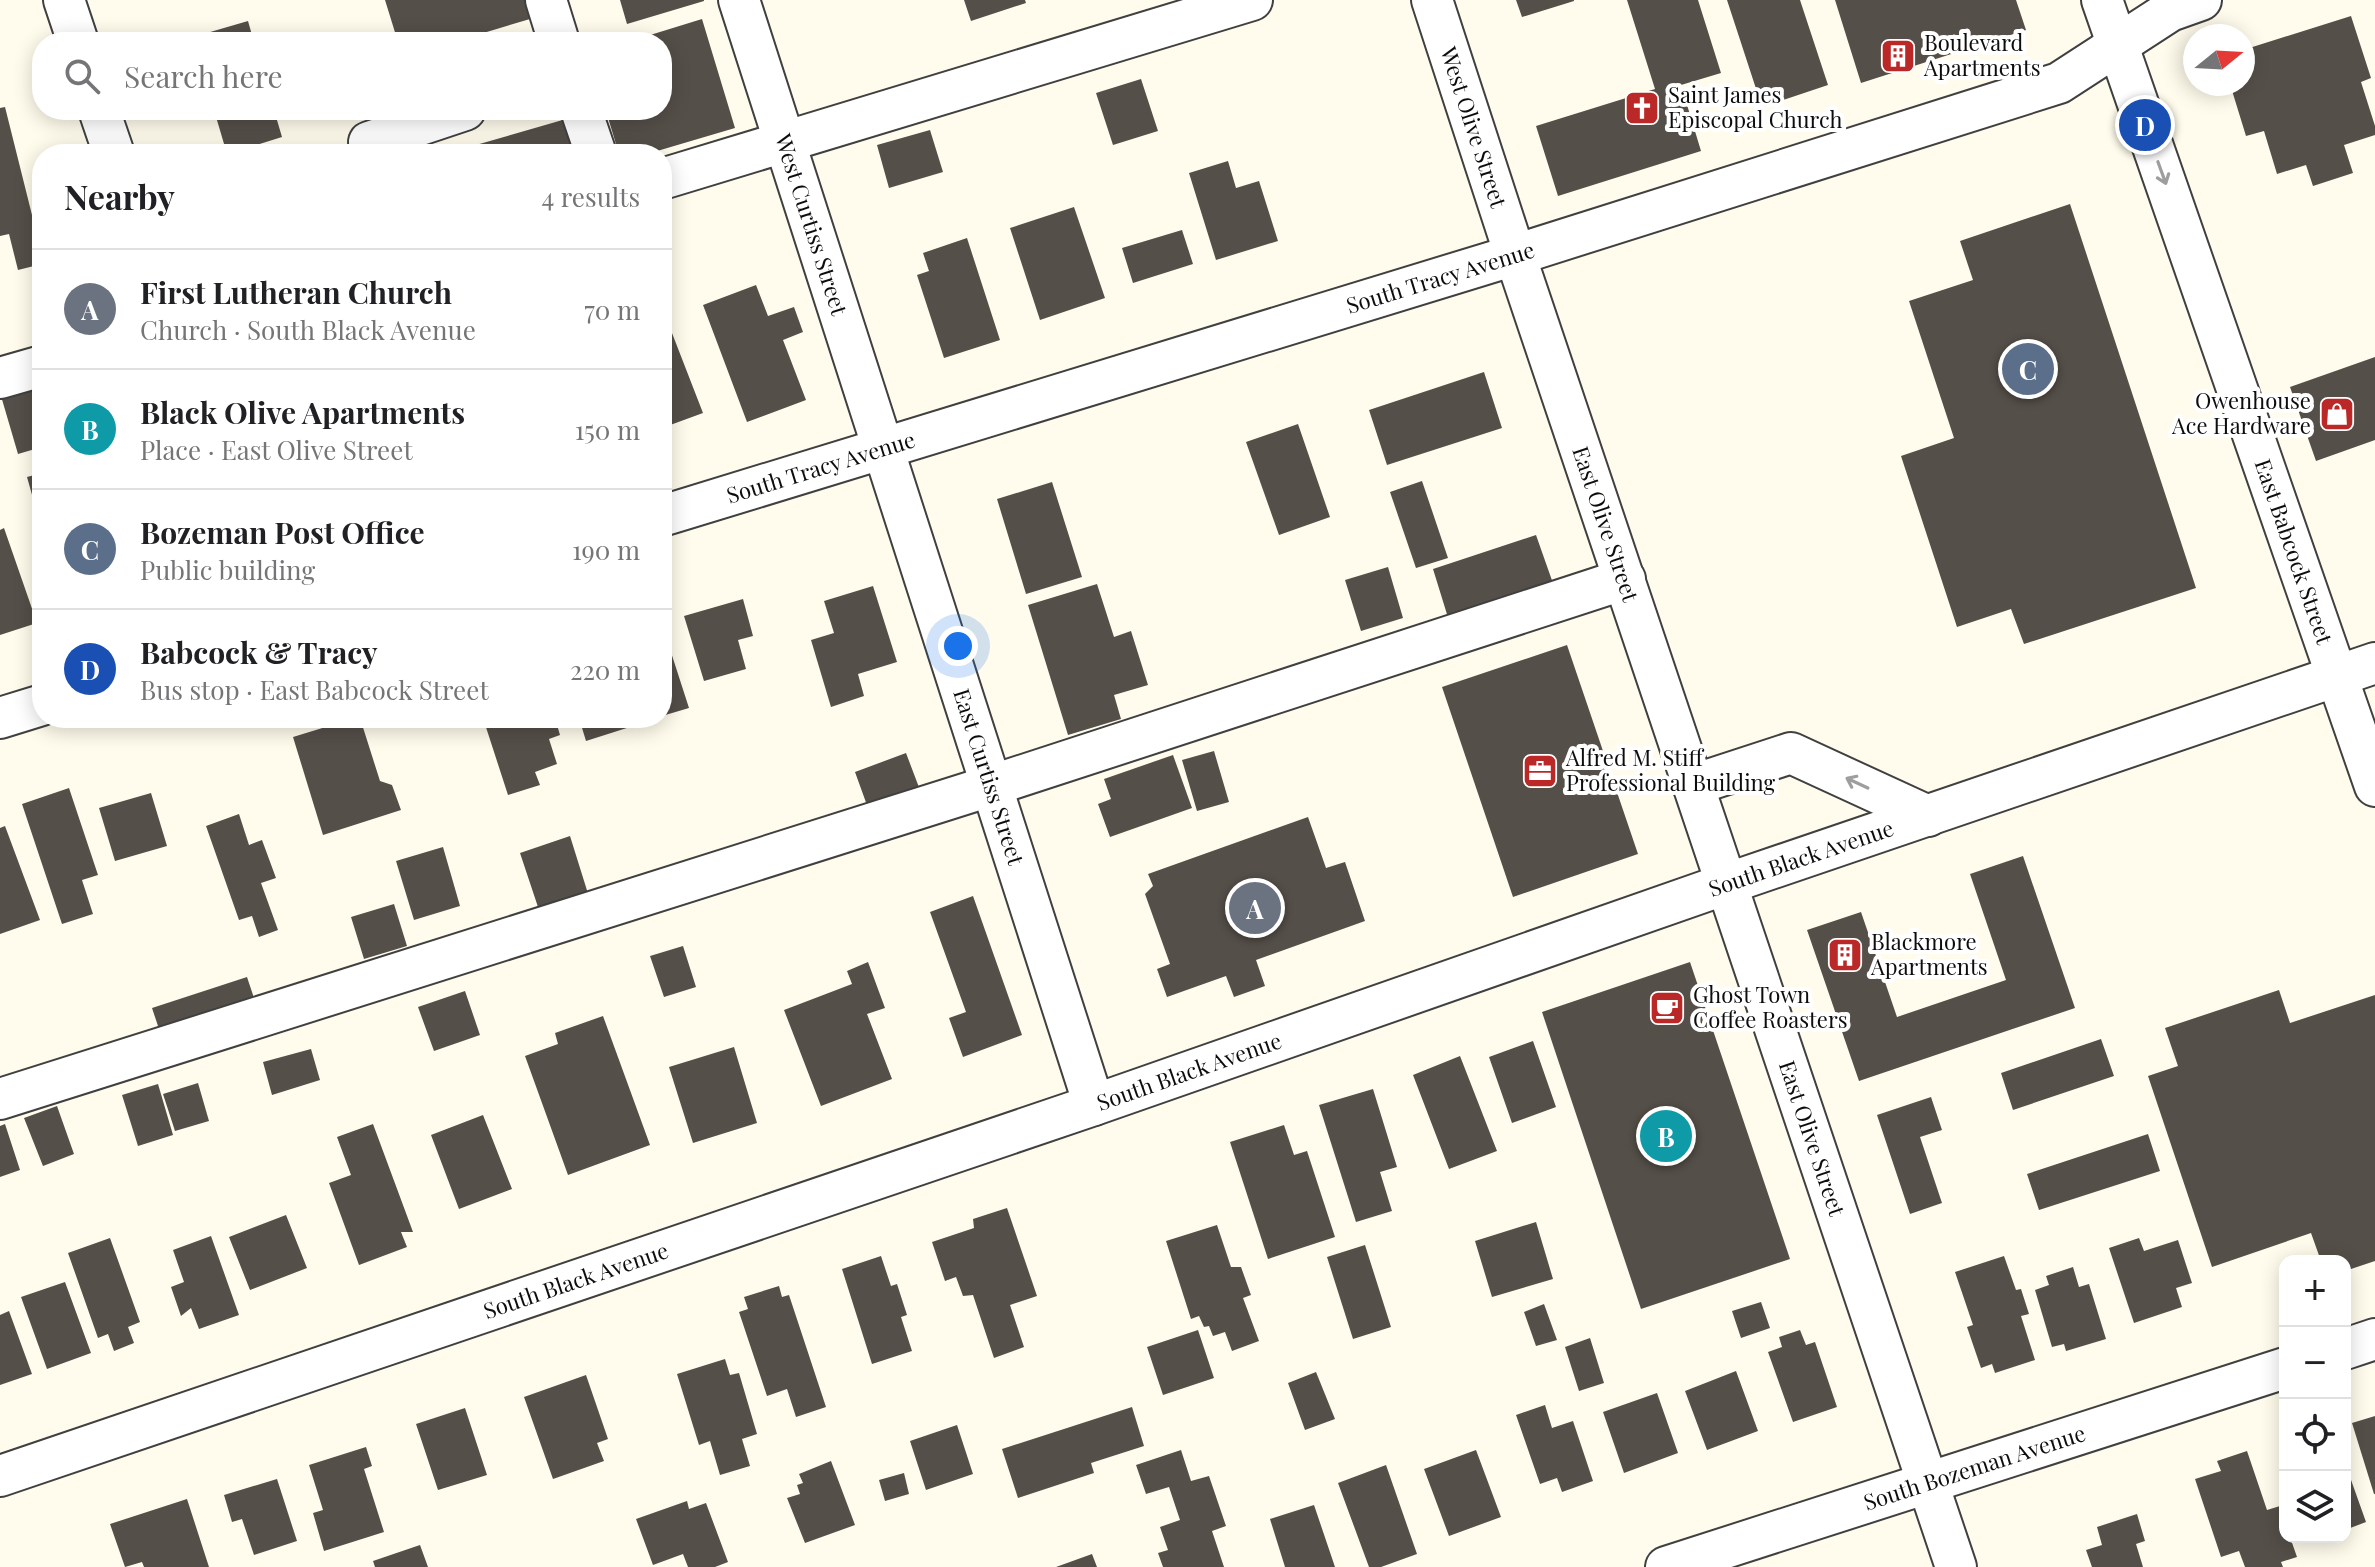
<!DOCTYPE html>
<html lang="en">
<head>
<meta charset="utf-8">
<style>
	:root { --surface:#fff; --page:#f6f6f6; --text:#202124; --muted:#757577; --line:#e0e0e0; --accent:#ba2927 }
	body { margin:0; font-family:"Playfair Display",serif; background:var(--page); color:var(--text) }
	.controls { position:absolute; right:24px; bottom:24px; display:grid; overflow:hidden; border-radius:16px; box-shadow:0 4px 20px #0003 }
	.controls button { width:72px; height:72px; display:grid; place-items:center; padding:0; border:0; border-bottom:2px solid var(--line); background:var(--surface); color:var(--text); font:40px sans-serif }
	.compass { position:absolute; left:2183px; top:24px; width:72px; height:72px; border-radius:50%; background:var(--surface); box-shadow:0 4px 20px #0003; rotate:72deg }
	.you { position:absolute; left:958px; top:646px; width:28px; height:28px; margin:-20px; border:6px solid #fff; border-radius:50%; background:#1a73e8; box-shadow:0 0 0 12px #1a73e833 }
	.badge { display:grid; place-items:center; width:52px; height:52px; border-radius:50%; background:var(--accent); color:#fff; font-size:26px; font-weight:700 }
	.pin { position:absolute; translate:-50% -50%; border:4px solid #fff; box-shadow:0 2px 8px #0006 }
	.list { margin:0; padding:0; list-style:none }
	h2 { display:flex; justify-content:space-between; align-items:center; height:104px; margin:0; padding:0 32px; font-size:34px }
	h2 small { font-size:26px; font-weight:400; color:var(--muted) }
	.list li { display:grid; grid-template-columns:52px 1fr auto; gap:24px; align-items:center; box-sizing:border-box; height:120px; padding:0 32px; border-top:2px solid var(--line) }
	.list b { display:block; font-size:30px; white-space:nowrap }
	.list p { margin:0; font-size:26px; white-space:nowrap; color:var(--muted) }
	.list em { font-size:26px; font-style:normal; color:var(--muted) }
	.icon { flex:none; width:44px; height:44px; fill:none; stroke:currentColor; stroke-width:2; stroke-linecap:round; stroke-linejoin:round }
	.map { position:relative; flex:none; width:2375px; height:1567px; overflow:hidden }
	.search { position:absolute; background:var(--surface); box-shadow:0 4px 20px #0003; left:32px; top:32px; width:640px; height:88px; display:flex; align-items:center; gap:20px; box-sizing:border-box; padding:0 28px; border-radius:32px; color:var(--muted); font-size:30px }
	.panel { position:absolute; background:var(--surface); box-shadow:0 4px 20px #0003; left:32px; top:144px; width:640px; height:584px; border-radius:32px }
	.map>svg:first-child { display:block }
	.building { fill:#554f49 }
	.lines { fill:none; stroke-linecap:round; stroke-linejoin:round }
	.minor-casing { stroke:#404040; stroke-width:44 }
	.minor { stroke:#fff; stroke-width:40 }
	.oneway { stroke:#9e9e9e }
	.labels { text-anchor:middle; stroke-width:8; stroke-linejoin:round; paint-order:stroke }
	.poi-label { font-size:22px; fill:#0d0d0d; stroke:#fff; text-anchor:start }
	.street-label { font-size:22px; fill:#0d0d0d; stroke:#fff }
</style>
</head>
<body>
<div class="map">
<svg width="2375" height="1567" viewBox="0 0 2375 1567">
	<rect width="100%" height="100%" fill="#fffced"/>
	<path class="building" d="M385 0H525L530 19 460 40 461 42H398Z
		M620 0H704V1L627 24Z
		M964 0H1025L1026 3 971 21Z
		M1516 0H1574V1L1522 17Z
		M1627 0H1698L1721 73 1681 85 1701 151 1558 196 1536 126 1655 89Z
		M1727 0H1800L1828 85 1762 107Z
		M1835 0H2016L2026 30 1861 83Z
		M2351 16 2371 78 2361 82 2375 126V135L2344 145 2353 173 2313 186 2306 165 2277 174 2264 131 2246 136 2230 84H2243V50Z
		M702 19 735 128 647 154H619L606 111 662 110V42H635L634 40Z
		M248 21 254 42H194L193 37Z
		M1141 79 1158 131 1113 145 1096 93Z
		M5 107 32 215 42 213V264L18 270 9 234 0 236V108Z
		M214 110H274L282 137 227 154Z
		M566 119 576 154H448V153Z
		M930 130 943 172 889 188 877 145Z
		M1228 161 1236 188 1259 181 1278 241 1216 260 1189 173Z
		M2070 204 2196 588 2024 644 2011 609 1957 627 1901 456 1954 438 1909 301 1973 280 1960 241Z
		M1074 207 1105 298 1040 320 1010 228Z
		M1182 230 1193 264 1133 283 1122 248Z
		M967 238 1000 340 944 358 917 275 929 271 923 253Z
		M756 285 768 316 794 307 803 332 783 340 806 400 747 422 703 305Z
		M665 315 703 413 662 428V316Z
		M2375 357V440L2316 461 2290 387Z
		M1484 372 1502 428 1387 465 1369 410Z
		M42 384V447L18 454 1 396Z
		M1298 424 1330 517 1279 535 1246 442Z
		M42 473V527H41L27 477Z
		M1422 481 1448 558 1416 568 1390 492Z
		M1052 482 1082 577 1026 594 997 499Z
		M4 528 37 623 0 635V530Z
		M1536 535 1555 589 1450 624 1433 569Z
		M1388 567 1403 618 1361 631 1345 580Z
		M1097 584 1114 637 1131 631 1148 685 1114 695 1121 719 1068 735 1028 605Z
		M873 586 897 662 858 674 864 696 831 707 811 640 834 633 824 601Z
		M743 599 753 636 738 640 746 669 704 681 684 616Z
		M668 643 689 708 662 716V645Z
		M1567 645 1638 854 1513 897 1442 687Z
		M355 718H360L380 781 392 785 401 810 323 835 293 737Z
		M483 718H555L560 735 549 739 557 764 535 772 540 785 508 795Z
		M579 718H655V719L586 741Z
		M1214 751 1229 802 1197 811 1182 760Z
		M906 753 920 790 868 808 855 772Z
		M1173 755 1192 808 1110 837 1098 804 1111 799 1104 779Z
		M69 788 98 875 82 880 93 914 62 924 22 804Z
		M151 793 167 846 115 861 99 808Z
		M239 814 249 845 262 840 276 878 261 883 278 930 259 937 252 916 239 920 206 826Z
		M1308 817 1326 868 1345 862 1365 921 1256 960 1265 986 1234 997 1226 976 1167 997 1157 969 1170 964 1145 894 1153 886 1148 874Z
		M5 826 40 920 0 934V828Z
		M570 836 590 900 541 916 520 853Z
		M443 847 460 906 414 920 396 861Z
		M2023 856 2075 1008 1859 1081 1807 930 1861 912 1897 1017 2006 980 1970 874Z
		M973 896 1022 1035 963 1057 949 1018 966 1012 930 912Z
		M394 904 407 946 364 959 351 917Z
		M683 946 696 987 664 997 650 956Z
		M868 962 885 1008 867 1014 892 1079 821 1106 784 1010 852 984 847 971Z
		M1690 962 1790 1259 1641 1309 1542 1012Z
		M247 977 257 1007 162 1038 152 1008Z
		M2279 990 2290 1023 2375 995V1261L2345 1271V1261H2321L2311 1233 2212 1267 2148 1076 2178 1066 2165 1028Z
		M465 991 480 1035 434 1051 418 1007Z
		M603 1016 650 1145 568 1175 525 1056 558 1044 555 1033Z
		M2101 1039 2114 1076 2013 1110 2001 1073Z
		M1533 1041 1556 1107 1512 1123 1489 1057Z
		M734 1047 757 1123 693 1143 669 1067Z
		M311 1049 320 1080 272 1095 263 1062Z
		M1460 1056 1497 1151 1449 1169 1413 1075Z
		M198 1083 209 1121 175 1131 163 1094Z
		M158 1084 173 1135 138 1146 122 1095Z
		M1373 1089 1397 1167 1380 1172 1392 1211 1356 1222 1319 1105Z
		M1931 1097 1942 1130 1920 1137 1942 1203 1910 1214 1877 1115Z
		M57 1106 74 1154 43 1166 24 1118Z
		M483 1115 512 1189 459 1209 431 1135Z
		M5 1124 20 1170 0 1177V1126Z
		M373 1124 413 1232H401L407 1247 359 1265 329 1183 351 1175 337 1137Z
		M1284 1125 1294 1155 1307 1151 1335 1237 1268 1259 1230 1142Z
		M2148 1134 2160 1171 2039 1210 2027 1174Z
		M1007 1208 1037 1296 1010 1305 1024 1347 994 1358 973 1295 963 1296 956 1277 945 1281 932 1242 974 1228 973 1219Z
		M286 1215 307 1268 250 1290 229 1237Z
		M1536 1222 1553 1279 1492 1297 1475 1241Z
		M1217 1225 1231 1267H1241L1251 1295 1243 1298 1259 1341 1232 1351 1225 1332 1213 1336 1209 1326 1204 1327 1199 1316 1191 1319 1166 1241Z
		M211 1236 239 1315 199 1329 191 1308 181 1316 171 1287 184 1282 173 1250Z
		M110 1238 140 1322 128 1327 134 1343 114 1351 108 1334 98 1338 68 1253Z
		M2139 1238 2144 1251 2178 1240 2192 1283 2176 1288 2182 1307 2134 1323 2109 1248Z
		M1365 1245 1391 1327 1353 1339 1327 1257Z
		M881 1256 891 1286 897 1284 907 1315 901 1317 912 1351 872 1364 842 1269Z
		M2004 1256 2016 1290 2021 1289 2029 1314 2021 1316 2035 1360 1995 1373 1992 1364 1981 1368 1967 1327 1973 1325 1955 1272Z
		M2073 1267 2079 1287 2089 1284 2106 1339 2066 1351 2064 1344 2052 1347 2035 1290 2049 1285 2046 1276Z
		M65 1282 91 1353 47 1369 21 1297Z
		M779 1286 782 1297 789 1295 826 1407 796 1417 787 1389 767 1396 739 1312 748 1309 744 1297Z
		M1761 1302 1770 1328 1741 1338 1732 1311Z
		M1544 1304 1557 1340 1536 1346 1524 1312Z
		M9 1311 32 1374 0 1385V1315Z
		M1198 1330 1214 1378 1163 1395 1147 1347Z
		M1800 1330 1806 1345 1815 1342 1837 1407 1793 1422 1768 1352 1782 1347 1779 1337Z
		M1590 1338 1604 1383 1579 1391 1565 1347Z
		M725 1359 730 1375 739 1373 757 1434 742 1439 750 1466 720 1475 710 1441 699 1445 677 1374Z
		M1736 1371 1758 1431 1707 1450 1685 1391Z
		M1316 1372 1335 1419 1305 1430 1288 1383Z
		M586 1375 608 1439 597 1443 604 1461 553 1479 524 1397Z
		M1657 1393 1678 1453 1624 1473 1603 1412Z
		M1545 1405 1552 1428 1573 1421 1593 1481 1562 1492 1557 1478 1540 1484 1516 1415Z
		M1132 1407 1144 1446 1091 1463 1094 1473 1018 1498 1002 1449Z
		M465 1408 487 1475 438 1490 416 1424Z
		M2375 1416V1494H2374L2352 1423Z
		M957 1425 973 1474 926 1490 910 1441Z
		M366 1447 372 1466 364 1469 384 1532 324 1551 313 1513 323 1510 309 1465Z
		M1181 1450 1191 1481 1209 1476 1226 1526 1212 1531 1224 1567H1163L1158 1553 1168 1550 1160 1527 1180 1520 1169 1487 1146 1494 1136 1465Z
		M1476 1450 1501 1517 1449 1536 1424 1469Z
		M2247 1451 2267 1510 2280 1506 2285 1522V1537H2290L2297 1557 2281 1562 2283 1567H2245L2239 1551 2221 1557 2195 1479 2221 1471 2217 1461Z
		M831 1461 855 1525 805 1543 787 1498 800 1494 797 1485 803 1483 799 1474Z
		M2345 1463 2366 1522 2345 1530Z
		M1386 1465 1417 1554 1381 1567H1369L1338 1483Z
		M904 1473 909 1494 885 1501 879 1480Z
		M277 1479 297 1541 254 1555 242 1519 232 1522 224 1495Z
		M187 1499 209 1567H144L142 1562 125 1567 110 1524Z
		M687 1501 689 1509 706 1503 728 1562 715 1567H688L683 1554 653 1565 636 1519Z
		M1314 1505 1335 1567H1285L1270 1519Z
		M2137 1514 2145 1541 2136 1544 2143 1567H2092L2086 1550 2102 1545 2097 1527Z
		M420 1545 428 1567H375L373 1561Z
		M1092 1554 1097 1567H1056Z"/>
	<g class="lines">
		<g class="minor-casing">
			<g id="minor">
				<path d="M64 0 78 42"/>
				<path d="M546 0 559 42"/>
				<path id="s1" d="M739 0 1094 1105"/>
				<path id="s2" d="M1432 0 1515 255 1956 1567"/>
				<path id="s3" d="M2102 0 2375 786"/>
				<path d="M99 110 114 154"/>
				<path d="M581 110 596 154"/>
				<path d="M372 154 369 142 465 110"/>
				<path d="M662 179 1252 0"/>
				<path d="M0 378 42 366"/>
				<path id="s4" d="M662 516 1515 255 2059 83 2170 11 2201 0"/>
				<path d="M0 718 42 705"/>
				<path d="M1693 785 1791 753 1928 816"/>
				<path d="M0 1099 990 786 1625 579"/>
				<path d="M2345 1349 2375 1339"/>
				<path id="s5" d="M0 1476 1094 1105 1726 884 2375 663"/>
				<path id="s6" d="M1666 1567 2285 1368"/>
			</g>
		</g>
		<use href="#minor" class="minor"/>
	</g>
	<defs><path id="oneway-shaft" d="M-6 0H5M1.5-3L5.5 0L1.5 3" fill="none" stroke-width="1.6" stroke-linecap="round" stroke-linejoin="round" transform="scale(2)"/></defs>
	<g class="oneway">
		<use href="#oneway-shaft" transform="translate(2162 173) rotate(70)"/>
		<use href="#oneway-shaft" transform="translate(1857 783) rotate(-155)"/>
	</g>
	<defs>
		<g id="building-square" transform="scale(1.8)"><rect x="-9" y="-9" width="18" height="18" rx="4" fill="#ba2927" stroke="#fff"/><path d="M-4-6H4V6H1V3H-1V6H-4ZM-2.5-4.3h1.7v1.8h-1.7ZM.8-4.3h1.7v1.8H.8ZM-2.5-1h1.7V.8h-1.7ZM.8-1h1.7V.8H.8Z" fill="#fff"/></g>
		<g id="church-square" transform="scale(1.8)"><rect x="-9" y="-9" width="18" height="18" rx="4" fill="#ba2927" stroke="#fff"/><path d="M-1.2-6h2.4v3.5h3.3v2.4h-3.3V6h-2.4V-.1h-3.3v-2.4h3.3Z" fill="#fff"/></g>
		<g id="shop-square" transform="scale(1.8)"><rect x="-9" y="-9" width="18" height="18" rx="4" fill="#ba2927" stroke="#fff"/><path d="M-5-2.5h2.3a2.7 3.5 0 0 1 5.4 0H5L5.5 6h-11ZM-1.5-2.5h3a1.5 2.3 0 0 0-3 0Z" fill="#fff"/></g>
		<g id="office-square" transform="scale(1.8)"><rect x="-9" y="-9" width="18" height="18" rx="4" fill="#ba2927" stroke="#fff"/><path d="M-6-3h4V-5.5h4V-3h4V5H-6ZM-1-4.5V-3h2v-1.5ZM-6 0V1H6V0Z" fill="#fff"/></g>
		<g id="cafe-square" transform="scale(1.8)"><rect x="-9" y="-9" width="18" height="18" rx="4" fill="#ba2927" stroke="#fff"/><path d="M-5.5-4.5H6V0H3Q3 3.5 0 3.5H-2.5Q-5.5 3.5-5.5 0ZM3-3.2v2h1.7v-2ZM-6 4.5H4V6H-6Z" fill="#fff"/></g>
	</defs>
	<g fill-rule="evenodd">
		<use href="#building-square" x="1898" y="56"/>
		<use href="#church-square" x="1642" y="108"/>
		<use href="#shop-square" x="2337" y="414"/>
		<use href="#office-square" x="1540" y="771"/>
		<use href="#building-square" x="1845" y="955"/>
		<use href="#cafe-square" x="1667" y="1008"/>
	</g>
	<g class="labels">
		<g class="poi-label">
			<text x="1924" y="51">Boulevard<tspan x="1924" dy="25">Apartments</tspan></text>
			<text x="1668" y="103">Saint James<tspan x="1668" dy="25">Episcopal Church</tspan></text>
			<text x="2311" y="409" text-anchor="end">Owenhouse<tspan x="2311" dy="25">Ace Hardware</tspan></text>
			<text x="1566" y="766">Alfred M. Stiff<tspan x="1566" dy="25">Professional Building</tspan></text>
			<text x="1871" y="950">Blackmore<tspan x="1871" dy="25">Apartments</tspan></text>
			<text x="1693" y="1003">Ghost Town<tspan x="1693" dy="25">Coffee Roasters</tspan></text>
		</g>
		<g class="street-label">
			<text dy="8" stroke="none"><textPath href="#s2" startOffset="134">West Olive Street</textPath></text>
			<text dy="8" stroke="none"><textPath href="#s1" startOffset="236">West Curtiss Street</textPath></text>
			<text dy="8" stroke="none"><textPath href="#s4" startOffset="814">South Tracy Avenue</textPath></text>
			<text dy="8" stroke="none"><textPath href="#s4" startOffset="166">South Tracy Avenue</textPath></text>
			<text dy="8" stroke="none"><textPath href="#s2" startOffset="552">East Olive Street</textPath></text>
			<text dy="8" stroke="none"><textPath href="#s3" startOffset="584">East Babcock Street</textPath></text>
			<text dy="8" stroke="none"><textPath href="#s1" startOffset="816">East Curtiss Street</textPath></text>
			<text dy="8" stroke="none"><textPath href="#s5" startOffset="1904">South Black Avenue</textPath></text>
			<text dy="8" stroke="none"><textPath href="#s5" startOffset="1256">South Black Avenue</textPath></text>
			<text dy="8" stroke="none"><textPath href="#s2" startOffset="1200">East Olive Street</textPath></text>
			<text dy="8" stroke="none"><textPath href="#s5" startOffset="608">South Black Avenue</textPath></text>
			<text dy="8" stroke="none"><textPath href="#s6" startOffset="324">South Bozeman Avenue</textPath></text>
		</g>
	</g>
</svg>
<div class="controls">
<button>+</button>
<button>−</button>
<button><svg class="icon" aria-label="locate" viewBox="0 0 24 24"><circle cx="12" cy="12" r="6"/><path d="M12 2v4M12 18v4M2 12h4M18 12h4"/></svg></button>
<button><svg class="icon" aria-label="layers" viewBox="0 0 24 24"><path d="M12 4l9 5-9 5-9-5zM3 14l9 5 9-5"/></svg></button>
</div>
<svg class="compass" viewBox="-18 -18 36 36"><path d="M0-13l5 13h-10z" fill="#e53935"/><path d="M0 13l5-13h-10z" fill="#757577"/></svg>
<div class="you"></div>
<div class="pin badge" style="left:1255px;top:908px;background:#6b7280">A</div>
<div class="pin badge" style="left:1666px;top:1136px;background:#0f9aa8">B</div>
<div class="pin badge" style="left:2028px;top:369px;background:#5c6f8a">C</div>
<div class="pin badge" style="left:2145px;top:125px;background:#1a4fb4">D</div>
<div class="search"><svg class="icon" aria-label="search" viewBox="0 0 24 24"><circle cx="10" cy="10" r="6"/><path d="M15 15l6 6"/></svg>Search here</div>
<section class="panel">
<h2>Nearby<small>4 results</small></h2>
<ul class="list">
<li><span class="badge" style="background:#6b7280">A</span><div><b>First Lutheran Church</b><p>Church · South Black Avenue</p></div><em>70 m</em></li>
<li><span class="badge" style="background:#0f9aa8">B</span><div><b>Black Olive Apartments</b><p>Place · East Olive Street</p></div><em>150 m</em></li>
<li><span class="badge" style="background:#5c6f8a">C</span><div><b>Bozeman Post Office</b><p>Public building</p></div><em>190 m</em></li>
<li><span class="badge" style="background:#1a4fb4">D</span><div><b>Babcock &amp; Tracy</b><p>Bus stop · East Babcock Street</p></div><em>220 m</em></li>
</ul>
</section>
</div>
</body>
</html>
